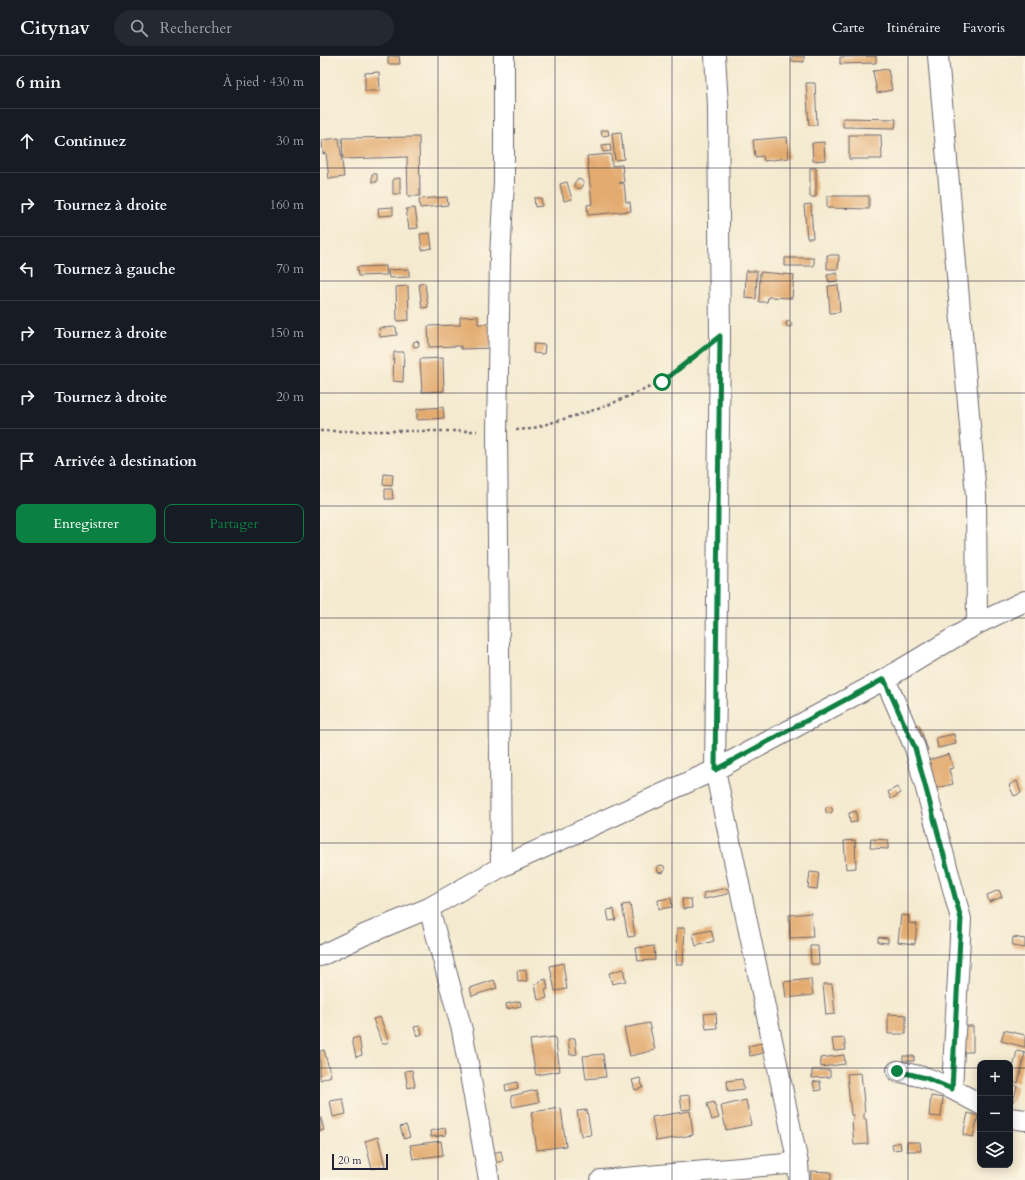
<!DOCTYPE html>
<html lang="fr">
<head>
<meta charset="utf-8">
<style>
	:root { --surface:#171b24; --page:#242831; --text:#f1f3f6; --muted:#9ea1a6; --line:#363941; --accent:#0b8043 }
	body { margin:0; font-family:Cardo,serif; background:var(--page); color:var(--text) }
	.controls { position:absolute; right:12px; bottom:12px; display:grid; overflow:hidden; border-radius:8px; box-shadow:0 2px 10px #0003 }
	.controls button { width:36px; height:36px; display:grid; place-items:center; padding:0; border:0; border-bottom:1px solid var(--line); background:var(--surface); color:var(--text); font:20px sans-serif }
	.scale { position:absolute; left:12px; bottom:10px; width:56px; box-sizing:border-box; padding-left:4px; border:2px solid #22223b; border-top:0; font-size:11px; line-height:14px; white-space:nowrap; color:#22223b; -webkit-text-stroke:3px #fcf5e5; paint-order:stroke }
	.stop { position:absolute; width:12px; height:12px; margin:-9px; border:3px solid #0b8043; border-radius:50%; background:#fff }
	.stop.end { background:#0b8043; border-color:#fff; box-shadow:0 1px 4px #0008 }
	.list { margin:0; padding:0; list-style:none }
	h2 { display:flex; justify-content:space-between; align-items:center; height:52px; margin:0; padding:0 16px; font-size:17px }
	h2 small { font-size:13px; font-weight:400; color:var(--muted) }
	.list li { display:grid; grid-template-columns:26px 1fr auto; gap:12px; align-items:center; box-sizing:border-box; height:64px; padding:0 16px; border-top:1px solid var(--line) }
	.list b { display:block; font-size:15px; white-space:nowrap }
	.list em { font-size:13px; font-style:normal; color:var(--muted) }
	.actions { display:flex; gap:8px; padding:12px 16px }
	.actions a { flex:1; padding:9px 0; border:1px solid var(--accent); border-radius:8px; text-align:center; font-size:14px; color:var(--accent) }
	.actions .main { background:var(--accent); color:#fff }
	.icon { flex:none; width:22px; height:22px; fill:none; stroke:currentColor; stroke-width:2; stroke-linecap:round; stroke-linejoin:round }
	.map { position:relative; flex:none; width:705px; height:1124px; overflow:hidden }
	header { display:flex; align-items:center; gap:24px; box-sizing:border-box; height:56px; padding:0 20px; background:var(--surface); border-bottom:1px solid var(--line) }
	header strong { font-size:19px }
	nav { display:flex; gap:22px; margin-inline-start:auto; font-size:14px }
	.search { width:280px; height:36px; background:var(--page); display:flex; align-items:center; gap:10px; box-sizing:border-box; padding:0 14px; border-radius:22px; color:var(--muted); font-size:15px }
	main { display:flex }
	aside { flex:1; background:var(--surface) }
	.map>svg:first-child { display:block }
	.building { fill:#e3ab6f }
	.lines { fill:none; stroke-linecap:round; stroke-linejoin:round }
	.minor-casing { stroke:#6c686f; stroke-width:22 }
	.path { stroke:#6c686f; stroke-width:2.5; stroke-dasharray:3 3; stroke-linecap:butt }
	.minor { stroke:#fff; stroke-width:20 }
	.route { stroke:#0b8043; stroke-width:5 }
	.grid { fill:none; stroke:#22223b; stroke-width:1; stroke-opacity:0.55 }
</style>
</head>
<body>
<header>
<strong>Citynav</strong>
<div class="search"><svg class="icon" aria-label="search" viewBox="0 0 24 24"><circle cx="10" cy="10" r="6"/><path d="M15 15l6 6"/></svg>Rechercher</div>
<nav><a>Carte</a><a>Itinéraire</a><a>Favoris</a></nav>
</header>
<main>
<aside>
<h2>6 min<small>À pied · 430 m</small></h2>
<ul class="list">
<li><svg class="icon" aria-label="ahead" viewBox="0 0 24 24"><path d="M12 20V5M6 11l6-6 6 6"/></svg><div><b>Continuez</b></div><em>30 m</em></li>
<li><svg class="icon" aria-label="right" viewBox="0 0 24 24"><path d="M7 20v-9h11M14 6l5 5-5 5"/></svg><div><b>Tournez à droite</b></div><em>160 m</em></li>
<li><svg class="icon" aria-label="left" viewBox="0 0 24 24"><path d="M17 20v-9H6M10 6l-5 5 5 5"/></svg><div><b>Tournez à gauche</b></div><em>70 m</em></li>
<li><svg class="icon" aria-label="right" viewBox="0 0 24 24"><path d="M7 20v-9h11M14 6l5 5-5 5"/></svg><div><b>Tournez à droite</b></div><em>150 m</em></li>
<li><svg class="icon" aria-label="right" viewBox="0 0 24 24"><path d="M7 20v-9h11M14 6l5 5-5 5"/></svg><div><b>Tournez à droite</b></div><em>20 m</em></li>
<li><svg class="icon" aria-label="arrive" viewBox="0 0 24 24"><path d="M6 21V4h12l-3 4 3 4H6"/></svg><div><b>Arrivée à destination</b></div></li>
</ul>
<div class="actions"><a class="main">Enregistrer</a><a>Partager</a></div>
</aside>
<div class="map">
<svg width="705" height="1124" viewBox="0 0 705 1124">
	<rect width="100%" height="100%" fill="#fcf5e5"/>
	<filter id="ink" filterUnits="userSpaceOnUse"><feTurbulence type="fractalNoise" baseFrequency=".025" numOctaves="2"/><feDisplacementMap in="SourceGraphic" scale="8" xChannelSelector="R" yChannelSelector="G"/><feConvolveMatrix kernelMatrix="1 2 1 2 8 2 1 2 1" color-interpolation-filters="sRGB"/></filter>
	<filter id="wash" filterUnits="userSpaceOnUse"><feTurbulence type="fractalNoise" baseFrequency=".012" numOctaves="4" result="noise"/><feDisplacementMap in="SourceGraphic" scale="16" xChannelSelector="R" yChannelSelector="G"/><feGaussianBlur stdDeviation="0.9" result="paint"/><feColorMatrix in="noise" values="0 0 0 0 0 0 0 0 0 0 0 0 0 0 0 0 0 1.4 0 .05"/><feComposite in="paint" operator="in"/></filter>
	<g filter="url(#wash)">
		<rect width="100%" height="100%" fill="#f4ead0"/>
		<g id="blocks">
			<path class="building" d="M68 0H79L80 8H68Z
				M472 0H484V6L472 5Z
				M556 0V7L520 8V1Z
				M568 13 572 34 557 37 553 15Z
				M59 16 60 35H45V17Z
				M486 27H495L497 69H489Z
				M523 62 576 63 575 72 523 71Z
				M281 74H288L289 79 282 80Z
				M301 76 304 103 295 104 292 77Z
				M529 79H561L562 103H529Z
				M99 81 100 140H88L87 101 23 103 22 82Z
				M467 81 469 102 444 105 443 100 435 101 433 84Z
				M19 82 24 121 9 123 6 97 3 98 2 84Z
				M504 86 505 104 493 105 492 87Z
				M290 88 291 95 283 96 282 89Z
				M291 98 292 110 302 109 304 126 299 127H304L306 146H310L311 155 268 159 267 149 272 148 267 100Z
				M490 112H496V141H490Z
				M52 118H57V126H52Z
				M80 122V138H73V123Z
				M254.5 128a4.5 4.5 0 1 1 9 0a4.5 4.5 0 1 1-9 0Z
				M247 126 252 143 244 145 240 128Z
				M507 140H549V153L507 152Z
				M127 141 128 149 100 152 99 143Z
				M214 142H221L222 150 215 151Z
				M491 148 493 182H487L484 149Z
				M73 151V159L59 160 58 152Z
				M95 152 98 172 89 173 86 153Z
				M110 177 112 192 102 194 100 178Z
				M507 199H519L518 213H507Z
				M465 202H494V210H465Z
				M66 210 67 219 38 220 37 211Z
				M89 213V221L69 222 68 214Z
				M426 215H437L436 243 425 242Z
				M440 216 474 219 472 242 448 241 447 246H439Z
				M517 217 518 225 509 226 507 219Z
				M105 227 108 251 102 252 99 228Z
				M518 229 520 256 510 257 508 230Z
				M88 230 89 264 77 265 76 231Z
				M158 260V268H172L173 292 141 293V290L109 291 108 270 140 269V261Z
				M466 268a3 3 0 1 1 6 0a3 3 0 1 1-6 0Z
				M76 271 77 279 60 281 59 272Z
				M93 288a3 3 0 1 1 6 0a3 3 0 1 1-6 0Z
				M214 288 225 289 224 298 213 297Z
				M74 296H84L83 326 73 325Z
				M123 302 124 335 102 336 100 303Z
				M123 351 124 362 97 364V353Z
				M64 418 73 419 72 430 63 429Z
				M65 433H72L73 443H65Z
				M599 669 608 694 600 696 591 672Z
				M634 678 636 688 618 692 616 682Z
				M629 698 633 712 629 713 633 728 614 733 605 705Z
				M697 725 701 737 694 740 689 729Z
				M577 731 581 737 571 743 568 736Z
				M505.5 754a3.5 3.5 0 1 1 7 0a3.5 3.5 0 1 1-7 0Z
				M536 755 537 766 530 767 529 757Z
				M551 783 568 784V793L550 792Z
				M535 784 536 812 526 813 524 785Z
				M337 813a4 4 0 1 1 8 0a4 4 0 1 1-8 0Z
				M490 816 499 817 497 833 488 832Z
				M407 832 408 838 384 843 383 837Z
				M679 834 682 841 669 846 667 839Z
				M351 842 352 851 339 853 338 844Z
				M362 843H371L372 852 363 853Z
				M310 848 315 880 308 881 302 849Z
				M294 853 296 864 289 865 287 854Z
				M491 857 493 881 470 882 469 859Z
				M581 859 589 860V867L597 868 595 888 578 886Z
				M357 872H365L363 908H356Z
				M391 874 394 885 376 890 373 878Z
				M558 881 568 882V887L558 886Z
				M693 881 705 883V892L692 890Z
				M334 890 335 904 318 905 316 892Z
				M490 890H498L499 908H491Z
				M243 907 247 933 235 935 230 910Z
				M303 913 306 925 292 928 289 917Z
				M206 914 207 925 198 926 197 915Z
				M226 923 228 933 225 934 227 942 218 944 215 928 220 927V925Z
				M491 923 493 939 466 942 464 926Z
				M174 924 177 932 152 940 150 932Z
				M503 928H512L515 958 506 959Z
				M200 945 201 950 187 953 186 948Z
				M396 957 397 972 386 973 384 958Z
				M568 958 586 959V978H568Z
				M60 961 69 986 62 988 53 963Z
				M329 967 335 994 310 1000 304 972Z
				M100 970 102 978 97 980 94 971Z
				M645 970H653V996H644Z
				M684 974 705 979V991L681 985Z
				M39 981 42 999 36 1001 32 983Z
				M235 981 240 1015 216 1019 210 984Z
				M255 982 257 998 250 999 248 983Z
				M524 982 526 994 514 995 512 983Z
				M442 987 444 997 430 1000 428 990Z
				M4 994 11 1020 0 1024V995Z
				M697 995 705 997 698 1027 690 1025Z
				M283 998 286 1021 266 1023 263 1000Z
				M524 999 525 1008 501 1011 500 1002Z
				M583 1000H594V1005H583Z
				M92 1014 95 1030 88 1032 85 1015Z
				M492 1014H510V1021L492 1022Z
				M541 1017 545 1057H544V1063H546L548 1088 534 1089 532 1065H533V1059H531L527 1018Z
				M320 1022 323 1032 315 1034 312 1024Z
				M422 1023 424 1033 408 1035 407 1025Z
				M500 1025 501 1034 495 1035 493 1026Z
				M197 1026 198 1032 186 1035 185 1029Z
				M690 1028 697 1030 693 1046 690 1045Z
				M216 1034 219 1046 193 1051 191 1040Z
				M370 1039 371 1053 362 1054 360 1040Z
				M611 1040 623 1042 621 1061 609 1060Z
				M23 1043 26 1058 13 1061 10 1045Z
				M426 1044 431 1069 406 1074 401 1050Z
				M394 1046 399 1062 392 1064 387 1048Z
				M241 1052 246 1090 217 1094 211 1056Z
				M267 1054 271 1079 261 1080 257 1055Z
				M370 1055 373 1079 336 1085 332 1061Z
				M648 1057 658 1060 653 1081 643 1079Z
				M0 1059 4 1074 0 1075Z
				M86 1069 90 1081 84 1083 80 1071Z
				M125 1072 126 1079 111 1081 110 1075Z
				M58 1081 65 1110 52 1113 45 1085Z
				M121 1085 123 1099 93 1103 90 1089Z
				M580 1086 581 1093 573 1094 572 1088Z
				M587 1086H600L601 1095H587Z
				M181 1095 183 1105 175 1107 172 1097Z
				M491 1115 511 1116V1124H491Z"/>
		</g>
	</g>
	<g filter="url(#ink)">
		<use href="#blocks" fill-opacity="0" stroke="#6c686f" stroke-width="1"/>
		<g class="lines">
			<g class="minor-casing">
				<path id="minor" d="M395 0 398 49 400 281 395 714 478 1107 479 1124
					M618 0 656 439 657 568
					M565 623 595 692 641 863 632 1033
					M181 811 177 375 180 201 184 126V0
					M109 852 142 974 169 1124
					M0 900 44 879 109 852 181 811 395 714 565 623 657 568 705 545
					M577 1015 607 1022 632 1033 660 1048
					M690 1062 705 1064
					M281 1124 478 1107"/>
			</g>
			<path class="path" d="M196 374 210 373 281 352 342 326 381 296
				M0 375H157"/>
			<use href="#minor" class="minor"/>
		</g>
	</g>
	<g class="lines" filter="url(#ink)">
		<path class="route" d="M342 326 400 280 395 714 564 623 595 692 641 863 632 1033 606 1022 577 1015"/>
	</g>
	<path class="grid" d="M118 0V1124M235 0V1124M352 0V1124M470 0V1124M588 0V1124M0 112H705M0 225H705M0 337H705M0 450H705M0 562H705M0 674H705M0 787H705M0 899H705M0 1012H660M690 1012H705"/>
</svg>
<div class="controls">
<button>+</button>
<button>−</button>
<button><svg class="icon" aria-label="layers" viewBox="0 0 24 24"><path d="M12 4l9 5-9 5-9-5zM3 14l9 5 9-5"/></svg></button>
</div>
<div class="scale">20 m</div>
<div class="stop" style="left:342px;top:326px"></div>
<div class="stop end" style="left:577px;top:1015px"></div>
</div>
</main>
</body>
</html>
